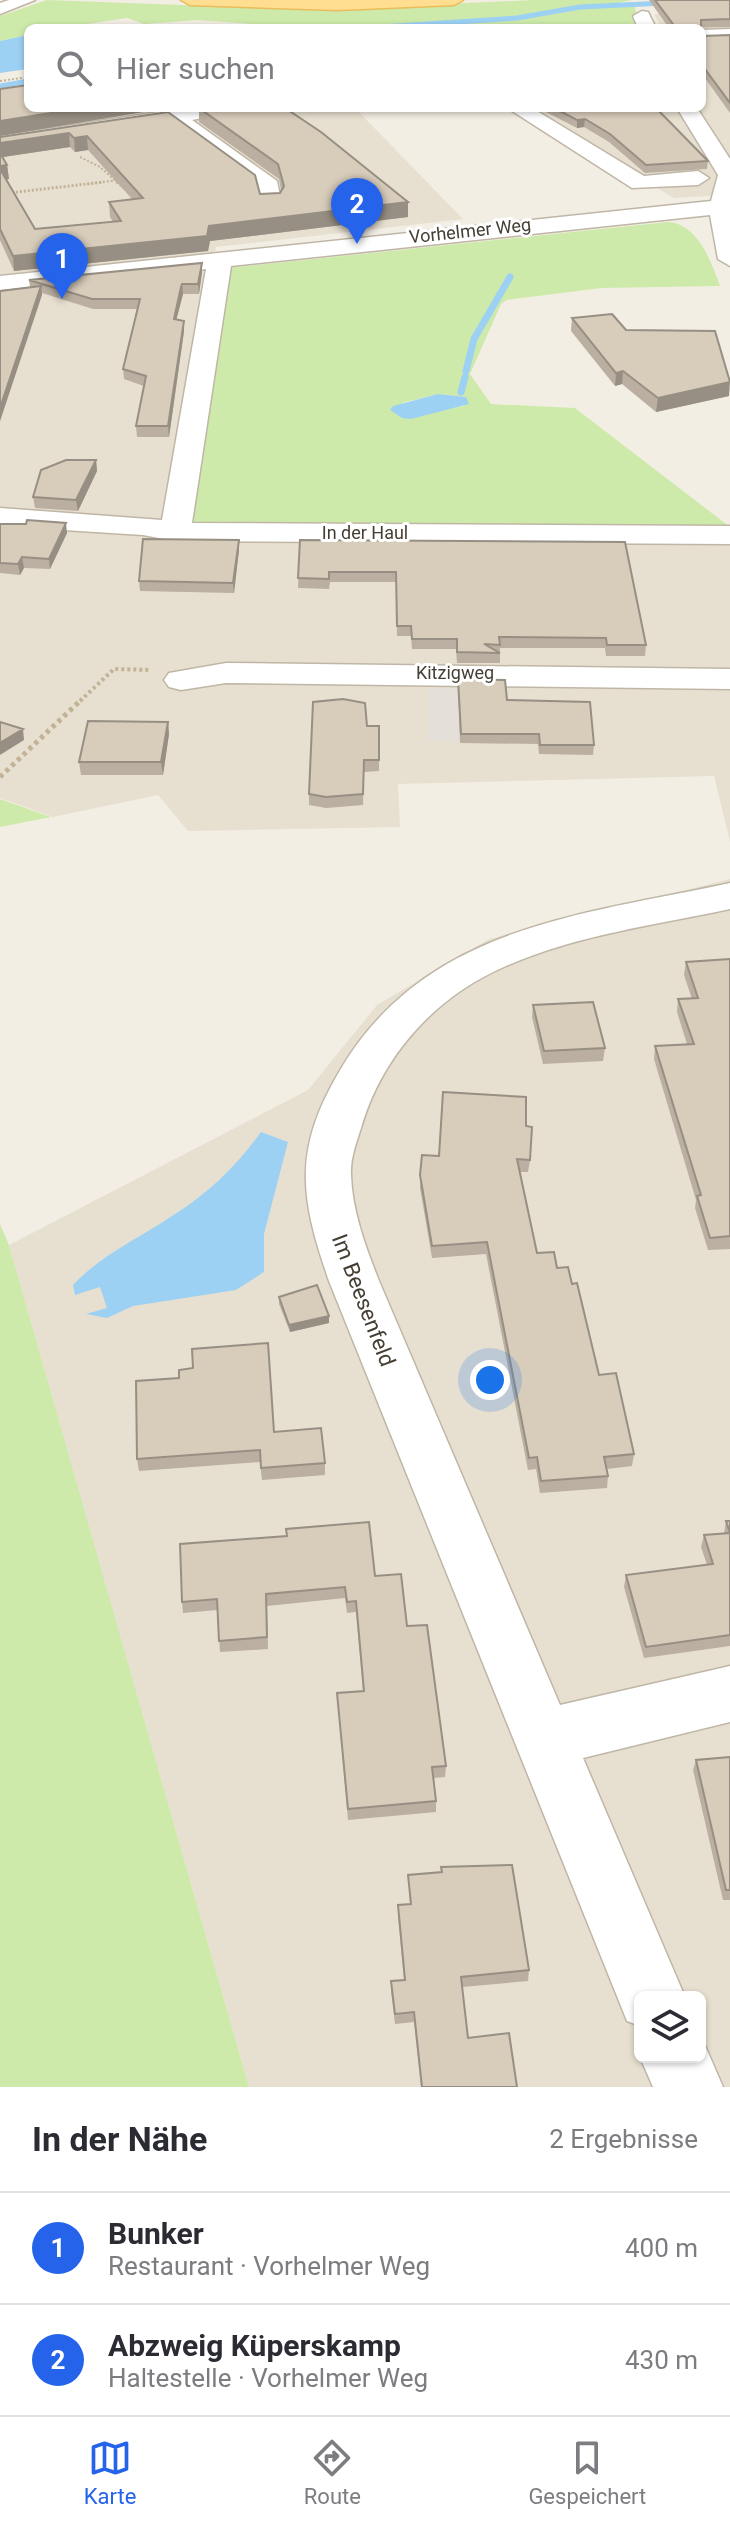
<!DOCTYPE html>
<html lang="de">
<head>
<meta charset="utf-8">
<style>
	:root { --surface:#fff; --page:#f7f7f7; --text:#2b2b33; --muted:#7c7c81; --line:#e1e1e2; --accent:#2563eb }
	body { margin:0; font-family:Roboto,sans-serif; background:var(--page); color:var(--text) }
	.controls { position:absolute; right:24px; bottom:24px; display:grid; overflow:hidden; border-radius:12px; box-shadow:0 2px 6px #0004 }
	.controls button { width:72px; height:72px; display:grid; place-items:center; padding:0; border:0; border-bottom:2px solid var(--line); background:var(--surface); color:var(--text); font:40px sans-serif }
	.you { position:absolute; left:490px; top:1380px; width:28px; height:28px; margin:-20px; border:6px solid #fff; border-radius:50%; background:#1a73e8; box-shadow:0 0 0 12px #1a73e833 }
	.badge { display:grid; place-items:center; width:52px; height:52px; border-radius:50%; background:var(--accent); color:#fff; font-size:26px; font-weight:700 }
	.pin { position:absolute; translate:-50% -66px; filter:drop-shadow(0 2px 4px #0008) }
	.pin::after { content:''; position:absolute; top:42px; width:28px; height:24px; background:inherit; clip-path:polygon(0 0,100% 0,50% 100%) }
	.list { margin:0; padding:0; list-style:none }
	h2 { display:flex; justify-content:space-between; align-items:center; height:104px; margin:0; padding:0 32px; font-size:34px }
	h2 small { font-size:26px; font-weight:400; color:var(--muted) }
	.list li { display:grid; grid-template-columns:52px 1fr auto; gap:24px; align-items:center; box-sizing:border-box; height:112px; padding:0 32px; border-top:2px solid var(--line) }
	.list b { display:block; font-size:30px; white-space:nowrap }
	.list p { margin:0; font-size:26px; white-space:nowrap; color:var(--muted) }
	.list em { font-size:26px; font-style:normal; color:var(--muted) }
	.icon { flex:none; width:44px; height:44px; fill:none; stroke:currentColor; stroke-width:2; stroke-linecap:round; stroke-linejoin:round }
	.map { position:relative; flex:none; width:730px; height:2087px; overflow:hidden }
	.search { position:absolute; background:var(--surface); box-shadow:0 2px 6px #0004; left:24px; right:24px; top:24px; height:88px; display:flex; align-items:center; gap:20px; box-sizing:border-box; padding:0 28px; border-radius:12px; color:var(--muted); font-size:30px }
	.sheet { height:328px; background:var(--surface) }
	nav { display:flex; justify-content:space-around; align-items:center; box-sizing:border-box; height:112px; border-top:2px solid var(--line); background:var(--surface); font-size:22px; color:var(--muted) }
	nav a { display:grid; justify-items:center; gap:4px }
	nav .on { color:var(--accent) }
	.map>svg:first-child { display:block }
	.residential { fill:#e7e0d1; fill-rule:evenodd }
	.industrial { fill:#e5dfd9 }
	.green { fill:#ceeaaa; fill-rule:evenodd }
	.water { fill:#9cd1f4 }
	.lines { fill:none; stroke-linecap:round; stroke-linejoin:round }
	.stream-far1 { stroke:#9cd1f4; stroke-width:5 }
	.stream { stroke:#9cd1f4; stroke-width:7 }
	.minor-casing { stroke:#bfb6a6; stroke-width:3 }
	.major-casing { stroke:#eabd5a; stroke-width:3 }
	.path-far3 { stroke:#c2b296; stroke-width:2; stroke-dasharray:2 2; stroke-linecap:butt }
	.path-far2 { stroke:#c2b296; stroke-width:3; stroke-dasharray:2 2; stroke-linecap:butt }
	.path-far1 { stroke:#c2b296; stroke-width:4; stroke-dasharray:3 3; stroke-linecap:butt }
	.path { stroke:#c2b296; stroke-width:5; stroke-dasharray:4 4; stroke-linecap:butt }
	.minor { fill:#fff; fill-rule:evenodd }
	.major { fill:#ffde91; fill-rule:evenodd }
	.wall { fill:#baafa1; fill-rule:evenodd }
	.shaded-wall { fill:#978f83 }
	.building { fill:#d8ccbb; stroke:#978f83; stroke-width:2 }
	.labels { text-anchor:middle; stroke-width:6; stroke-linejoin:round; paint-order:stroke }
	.far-street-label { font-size:18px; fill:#453e33; stroke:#fff }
	.street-label { font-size:22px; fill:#453e33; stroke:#fff }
</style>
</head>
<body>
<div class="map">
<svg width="730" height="2087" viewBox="0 0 730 2087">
	<rect width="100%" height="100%" fill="#f3eee4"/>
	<path class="residential" d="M730 10V195L674 198 523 108H702V28H661L654 14Z
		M28 108H355L463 219 216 247 169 537 730 540V842L714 776 398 784 400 827 188 831 158 795 53 817 0 798V110Z
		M730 879V2087H249L9 1245 308 1090 377 1005 489 939ZM640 1997H700V2057H640Z"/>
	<path class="industrial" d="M427 687 489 691 493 744 428 740Z"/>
	<path class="green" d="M47 0 314 10 533 0H632L618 3 635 6 638 25 590 28H308L197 20 144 24 127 18 60 28H28V35L0 41V16Z
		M668 222C698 224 711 261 720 286L602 288 507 300 501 304 470 374 491 404 575 408 730 527 185 526 228 268ZM439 394 466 397 464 406 443 409 401 403Z
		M0 799 51 817 0 827Z
		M0 1224 9 1245 249 2087H0Z"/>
	<path class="water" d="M28 35V69L0 73V41Z
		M438 394 466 397 469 404 411 419 402 418 390 410 393 406Z
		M261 1132 288 1142 264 1234V1272L236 1290 133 1306 107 1318 86 1314 107 1308 100 1287 75 1295 73 1285C102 1254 140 1238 175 1214 210 1192 237 1165 261 1132Z"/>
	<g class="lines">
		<path class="stream-far1" d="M366 28 517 18 580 7 665 3
			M0 86 28 81"/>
		<path class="stream" d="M466 371 474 339 510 277
			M461 392 465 377"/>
		<g class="minor-casing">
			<path id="minor" d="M9 0H35L0 14V3Z
				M642 11 648 12 656 28H638L633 16Z
				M730 29V41L702 42V30Z
				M186 108H238L235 112 192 120 277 181 281 201 278 206H262L258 188 170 123 0 148V136Z
				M532 108 644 176 698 171 709 178 698 185 632 188 509 109Z
				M677 108H697L730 159V266L718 259 710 215 231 266 192 523 730 526V544L175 541 143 535 0 526V508L162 520 206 269 0 290V276L711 201 718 175Z
				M226 663 730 669V689L226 683 181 690 169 687 164 680 169 673Z
				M730 883V909C655 925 577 935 506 966 436 996 382 1055 361 1128 356 1143 350 1160 351 1175 352 1211 366 1248 379 1281L560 1705 730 1666V1722L583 1758 685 1997H640V2026L627 2021 329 1281C299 1195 293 1148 342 1067 428 925 583 915 730 883Z
				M700 2034 723 2087H653L640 2057H700Z"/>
		</g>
		<g class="major-casing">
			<path id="major" d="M181 0H463L454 5 337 10 190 5Z"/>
		</g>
		<path class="path-far3" d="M0 81 28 77
			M80 157 100 167 119 184
			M87 184 118 180"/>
		<path class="path-far2" d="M117 182 124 188
			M0 194 104 182"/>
		<path class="path-far1" d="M80 701 114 669 150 670"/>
		<path class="path" d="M0 777 82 699"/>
		<use href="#minor" class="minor"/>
		<use href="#major" class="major"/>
	</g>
	<path class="wall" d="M649 0H730V27L669 28Z
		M730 35V113L702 74V36Z
		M199 108 408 202V217L210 241 208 251 14 271 0 240V137L168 112 260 194 280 193 281 190 279 179 199 122ZM70 147 75 152 88 150 132 199 109 202 110 217 113 222 35 229 6 180 9 179 7 165 3 157Z
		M540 108H656L708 161 707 169 645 173 609 142 584 127 577 128 540 109Z
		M202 272 199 294H183L176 320 184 331 169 437H137L136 426 144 386 124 379 123 369 137 309H93L42 293 0 421V291L30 287 29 280Z
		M572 318 626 330 729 396 656 412 622 384 615 386 571 331Z
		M96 460 97 471 78 511 35 508 33 497Z
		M0 524 67 533 50 569 24 568 20 575 0 573Z
		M239 540V550L234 593 140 591 139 581Z
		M300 540 646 645 645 656H606L605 648H500V663H457L456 649H412L411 636H397L396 582H330L329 589 298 588Z
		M458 679 507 700 594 745 593 755 539 754 538 744 460 743Z
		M168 722 169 734 163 775H81L79 762Z
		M367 726H379V771L364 772 363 805 326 808 309 805V794Z
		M730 959V1249L708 1250 695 1208 696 1200 654 1059 655 1046 687 1044 677 1012 678 999H692L684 975 686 962Z
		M533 1005 605 1048 603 1061 543 1064 532 1017Z
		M526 1126 530 1160 528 1172H520L537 1253 557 1268 572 1284 599 1375 634 1454 632 1466 607 1469 608 1476 607 1488 540 1493 536 1469 528 1470 486 1254 432 1258 420 1188 422 1155 439 1156Z
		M279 1297 329 1316V1323L290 1332 279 1304Z
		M274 1432 325 1463V1475L262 1480 260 1462 139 1471 137 1459Z
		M726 1521H730V1646L644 1658 624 1587 626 1575 707 1565 701 1547 704 1535 724 1533Z
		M375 1576 407 1626 446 1766 445 1777 433 1778 436 1801V1812L348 1820 337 1693 363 1691 356 1612 347 1613 345 1598 267 1606 268 1649 220 1652 217 1610 183 1613 182 1602Z
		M730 1757V1900H723L693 1770 696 1760Z
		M441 1867 529 1970 528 1981 462 1987 468 2038 517 2087H421L414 2022 395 2024 391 1991V1981L404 1980 398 1916V1905L410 1904 408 1875 441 1872Z"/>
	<path class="shaded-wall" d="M83 108H168L0 136V121Z
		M585 119 584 127 577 128V120Z
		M69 133 70 147 3 157 0 160V143Z
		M87 136 88 150 75 152 74 138Z
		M7 165 9 179 0 180V166Z
		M408 202V217L210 241 208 251 14 271 13 256 209 226Z
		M202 263V272L199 294 198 284Z
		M182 284 183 294 174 329V319L181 287Z
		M41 286 42 295 0 421V408Z
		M184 321V331L169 437 168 426Z
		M623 371 622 384 615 386 616 373Z
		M730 382 729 396 656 412 658 398Z
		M96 460 97 471 78 511 76 500Z
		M66 523 67 533 50 569 49 559Z
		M239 540V550L234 593 233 583Z
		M22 557 24 568 20 575 18 564Z
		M168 722 169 734 163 775 161 762Z
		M23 729 24 740 0 755V743Z
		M329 1316V1323L290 1332 289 1325Z"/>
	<path class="building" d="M655 0H730V19L701 20V28H676Z
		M730 35V103L702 65V36Z
		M28 85V108H83L0 121V89Z
		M199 108H285L321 132 408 202 209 226 207 236 13 256 0 229V169L35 229 121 221 109 202 143 198 87 136 74 138 69 133 0 143V137L168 112 255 175 260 194 280 193 284 186 278 164Z
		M554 108H656L708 161 646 165 610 134 585 119 577 120Z
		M0 153 7 165 0 166Z
		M202 263 198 284H182L181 287 174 319 184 321 168 426H136L146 376 123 369 140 299H92L29 280Z
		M41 286 0 408V291Z
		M612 314 626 330 715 331 730 382 658 398 623 371 616 373 572 318Z
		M66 460H96L76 500 33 497 41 470Z
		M27 520 66 523 49 559 22 557 18 564 0 563V524H26Z
		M143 539 239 540 233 583 139 581Z
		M300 540 625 542 646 645H607L606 638 499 637 500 645 484 644 500 653 457 652V639H412L411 626H397L396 572H329V579L298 578Z
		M458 679 505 680 507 700 590 702 594 745H540L539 734H461Z
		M343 699 365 703 367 726H379V760H364L363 794 326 797 309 794 313 702Z
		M88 721 168 722 161 762H79Z
		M0 722 23 729 0 743Z
		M730 959V1236L710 1238 697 1196 701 1195 655 1046 694 1044 678 999 698 998 686 962Z
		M593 1002 605 1048 544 1051 533 1005Z
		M443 1092 526 1097V1126L532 1127 530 1160 517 1159 537 1253 554 1252 557 1268 568 1267 572 1284 577 1283 599 1375 616 1373 634 1454 604 1457 608 1476 541 1481 537 1457 529 1458 487 1242 432 1246 420 1175 422 1155 439 1156Z
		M317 1285 329 1316 289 1325 279 1297Z
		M268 1343 274 1432 321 1428 325 1463 261 1468 260 1450 137 1459 136 1381 179 1378V1370L193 1368 192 1349Z
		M726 1521H730V1635L646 1647 626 1575 713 1564 704 1535 730 1533Z
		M369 1522 375 1576 401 1574 407 1626 427 1625 446 1766 432 1767 436 1801 348 1809 337 1693 364 1691 356 1601 347 1602 345 1587 266 1594 267 1637 219 1641 217 1599 182 1602 180 1544 287 1536 286 1529Z
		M730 1757V1890H726L696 1760Z
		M512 1865 529 1970 461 1977 468 2038 509 2033 517 2087H422L414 2012 395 2014 391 1981 405 1980 398 1905 411 1904 408 1875 442 1872 441 1867Z"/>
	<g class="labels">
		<g class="far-street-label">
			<text transform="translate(470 231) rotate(-6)" y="6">Vorhelmer Weg</text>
			<text x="365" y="539">In der Haul</text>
			<text x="455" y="679">Kitzigweg</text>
		</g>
		<g class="street-label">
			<text transform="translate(364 1300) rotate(69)" y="8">Im Beesenfeld</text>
		</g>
	</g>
</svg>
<div class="controls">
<button><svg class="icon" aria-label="layers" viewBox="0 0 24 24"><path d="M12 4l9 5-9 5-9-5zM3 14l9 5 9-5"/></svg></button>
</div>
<div class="you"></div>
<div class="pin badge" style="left:62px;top:299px">1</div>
<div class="pin badge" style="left:357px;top:244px">2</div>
<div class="search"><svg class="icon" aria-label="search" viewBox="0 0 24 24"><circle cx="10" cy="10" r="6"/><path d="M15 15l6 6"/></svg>Hier suchen</div>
</div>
<section class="sheet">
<h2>In der Nähe<small>2 Ergebnisse</small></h2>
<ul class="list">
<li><span class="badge">1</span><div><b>Bunker</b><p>Restaurant · Vorhelmer Weg</p></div><em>400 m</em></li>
<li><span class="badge">2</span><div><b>Abzweig Küperskamp</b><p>Haltestelle · Vorhelmer Weg</p></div><em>430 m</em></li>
</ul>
</section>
<nav>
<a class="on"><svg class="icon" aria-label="map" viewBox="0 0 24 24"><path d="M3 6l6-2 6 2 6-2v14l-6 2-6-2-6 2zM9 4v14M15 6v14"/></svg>Karte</a>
<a><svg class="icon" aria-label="directions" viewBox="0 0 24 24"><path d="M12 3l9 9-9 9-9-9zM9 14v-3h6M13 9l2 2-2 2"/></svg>Route</a>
<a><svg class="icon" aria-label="saved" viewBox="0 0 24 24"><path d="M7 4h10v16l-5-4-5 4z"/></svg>Gespeichert</a>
</nav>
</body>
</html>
